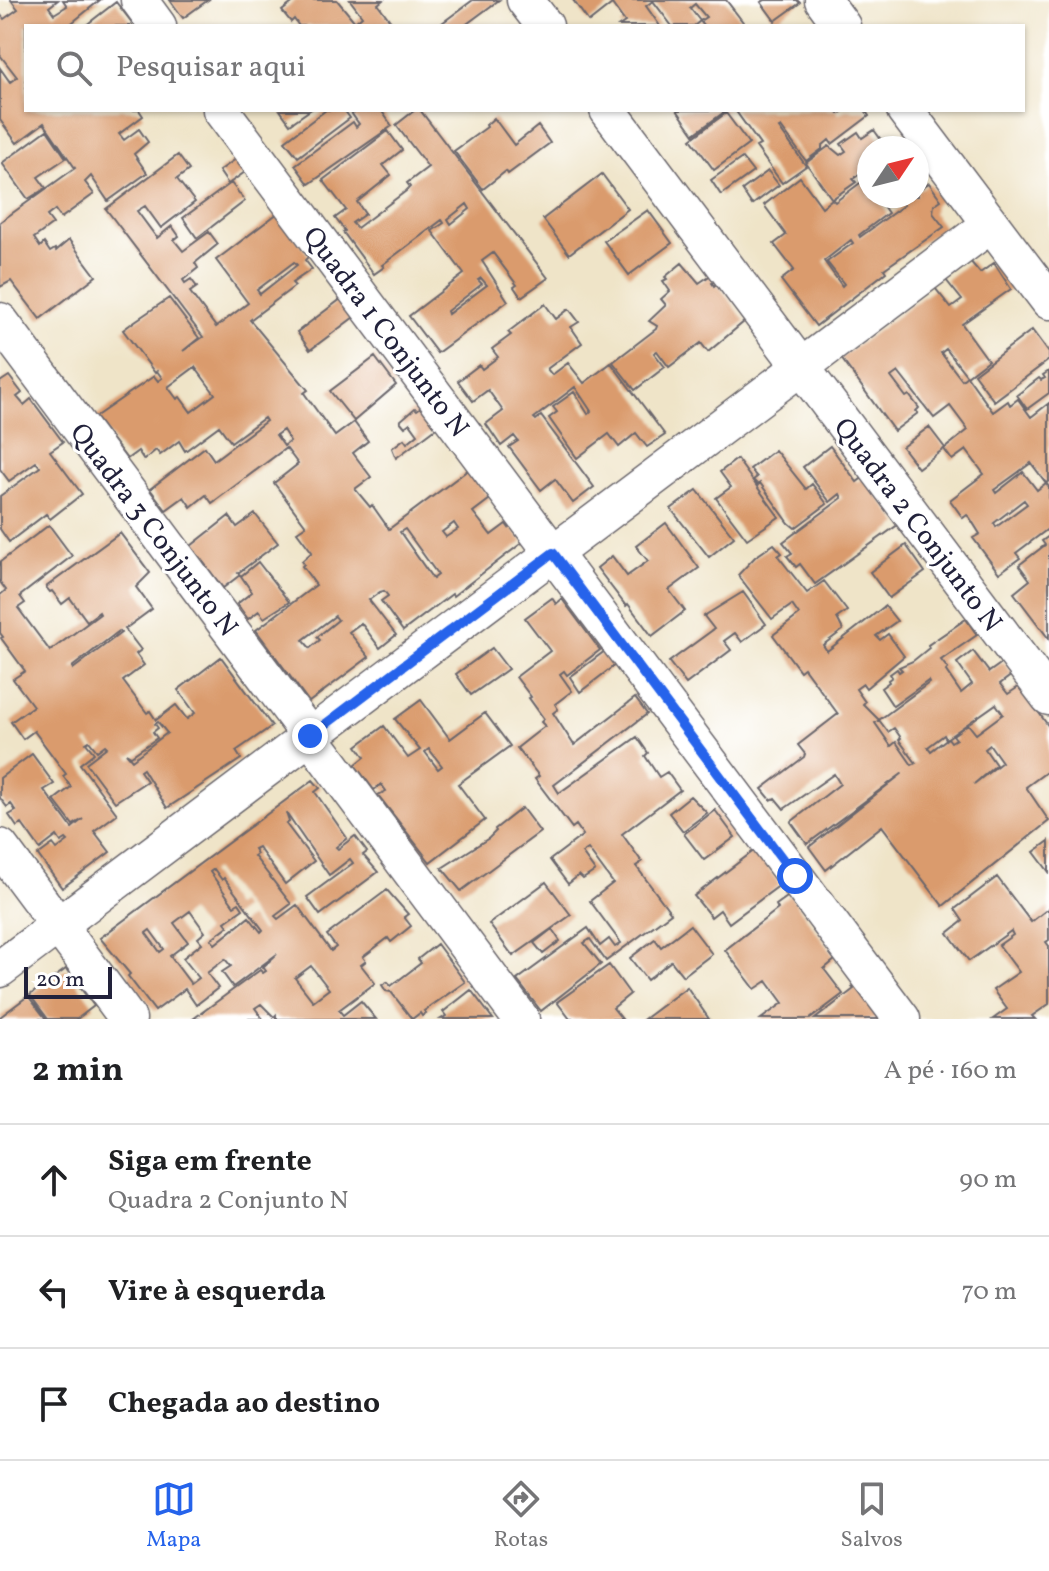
<!DOCTYPE html>
<html lang="pt">
<head>
<meta charset="utf-8">
<style>
	:root { --surface:#fff; --page:#f2f2f2; --text:#202124; --muted:#757577; --line:#e0e0e0; --accent:#2563eb }
	body { margin:0; font-family:Vollkorn,serif; background:var(--page); color:var(--text) }
	.compass { position:absolute; left:857px; top:136px; width:72px; height:72px; border-radius:50%; background:var(--surface); box-shadow:0 2px 6px #0004; rotate:55deg }
	.scale { position:absolute; left:24px; bottom:20px; width:88px; box-sizing:border-box; padding-left:8px; border:4px solid #22223b; border-top:0; font-size:22px; line-height:28px; white-space:nowrap; color:#22223b; -webkit-text-stroke:6px #fff; paint-order:stroke }
	.stop { position:absolute; width:24px; height:24px; margin:-18px; border:6px solid #2563eb; border-radius:50%; background:#fff }
	.stop.end { background:#2563eb; border-color:#fff; box-shadow:0 2px 8px #0008 }
	.list { margin:0; padding:0; list-style:none }
	h2 { display:flex; justify-content:space-between; align-items:center; height:104px; margin:0; padding:0 32px; font-size:34px }
	h2 small { font-size:26px; font-weight:400; color:var(--muted) }
	.list li { display:grid; grid-template-columns:52px 1fr auto; gap:24px; align-items:center; box-sizing:border-box; height:112px; padding:0 32px; border-top:2px solid var(--line) }
	.list b { display:block; font-size:30px; white-space:nowrap }
	.list p { margin:0; font-size:26px; white-space:nowrap; color:var(--muted) }
	.list em { font-size:26px; font-style:normal; color:var(--muted) }
	.icon { flex:none; width:44px; height:44px; fill:none; stroke:currentColor; stroke-width:2; stroke-linecap:round; stroke-linejoin:round }
	.map { position:relative; flex:none; width:1049px; height:1019px; overflow:hidden }
	.search { position:absolute; background:var(--surface); box-shadow:0 2px 6px #0004; left:24px; right:24px; top:24px; height:88px; display:flex; align-items:center; gap:20px; box-sizing:border-box; padding:0 28px; border-radius:0px; color:var(--muted); font-size:30px }
	.sheet { height:440px; background:var(--surface) }
	nav { display:flex; justify-content:space-around; align-items:center; box-sizing:border-box; height:112px; border-top:2px solid var(--line); background:var(--surface); font-size:22px; color:var(--muted) }
	nav a { display:grid; justify-items:center; gap:4px }
	nav .on { color:var(--accent) }
	.map>svg:first-child { display:block }
	.building { fill:#da9b6d; fill-rule:evenodd }
	.lines { fill:none; stroke-linecap:round; stroke-linejoin:round }
	.minor-casing { stroke:#6a666c; stroke-width:39 }
	.minor { stroke:#fff; stroke-width:36 }
	.route { stroke:#2563eb; stroke-width:10 }
	.labels { text-anchor:middle; stroke-width:6; stroke-linejoin:round; paint-order:stroke }
	.street-label { font-size:28px; fill:#22223b; stroke:#fff }
</style>
</head>
<body>
<div class="map">
<svg width="1049" height="1019" viewBox="0 0 1049 1019">
	<rect width="100%" height="100%" fill="#fff"/>
	<filter id="ink" filterUnits="userSpaceOnUse"><feTurbulence type="fractalNoise" baseFrequency=".0125" numOctaves="2"/><feDisplacementMap in="SourceGraphic" scale="16" xChannelSelector="R" yChannelSelector="G"/><feConvolveMatrix kernelMatrix="1 2 1 2 8 2 1 2 1" color-interpolation-filters="sRGB"/></filter>
	<filter id="wash" filterUnits="userSpaceOnUse"><feTurbulence type="fractalNoise" baseFrequency=".006" numOctaves="4" result="noise"/><feDisplacementMap in="SourceGraphic" scale="32" xChannelSelector="R" yChannelSelector="G"/><feGaussianBlur stdDeviation="1.8" result="paint"/><feColorMatrix in="noise" values="0 0 0 0 0 0 0 0 0 0 0 0 0 0 0 0 0 1.4 0 .05"/><feComposite in="paint" operator="in"/></filter>
	<g filter="url(#wash)">
		<rect width="100%" height="100%" fill="#efe4c8"/>
		<g id="blocks">
			<path class="building" d="M11 0H58L49 7 54 14 67 6 63 0H100L68 26H26V110H139L143 116 119 134 124 140 139 129 148 142 134 154 147 173 108 201 91 176 85 182 94 194 61 218 55 210 47 216 53 224 34 238 40 247 44 243 50 252 55 249 56 251 69 240 96 276 40 319 11 281 0 287V222L75 168 44 123 17 143 0 120V68L10 82 17 77 0 55V14L4 19 18 9Z
				M170 0H208L183 18Z
				M296 0H337L355 22 362 16 350 0H383L378 4 394 26H357L355 22 349 26H299L294 19 291 22 282 11Z
				M473 0H499L464 26H438Z
				M573 0H726L746 26H704L700 21 706 17 695 4 690 8 700 21 694 26H672L653 1 646 6 660 26H619L625 22 612 4 589 22Z
				M765 0H797L800 3 775 21 761 2Z
				M116 2 133 24 131 26H85Z
				M280 110H310L290 124Z
				M326 110H344L350 118 298 157 285 141Z
				M349 110H381L392 126 309 184 295 165 353 122 356 127 359 124Z
				M415 110H420L548 278 521 297 514 287 517 285 493 253 482 261 508 301 437 353 409 316 464 274 432 231 444 223 442 220 382 265 384 267 374 274 343 232 345 231 335 218 346 210 323 180 388 131 402 150 383 165 391 175 357 202 365 214 352 223 357 228 406 191 410 187 407 183 428 167 396 125ZM467 204 470 209 451 224 448 219ZM481 278 487 285 448 314 447 311 482 284 478 280Z
				M677 110H727L694 134Z
				M735 110H836L839 114 845 110H865L869 116 832 144 829 140 822 146V149L806 161 781 127 779 128 806 166 782 183 756 147 760 145Z
				M726 113 749 144 714 170 691 139Z
				M494 118 514 145 538 126 550 143 508 174 506 171 483 189 454 151 487 127 486 125Z
				M47 130 66 158 38 177 46 188 28 199 2 163Z
				M874 130 887 148H869V167L853 179 856 182 832 199 806 163 829 146 840 155 846 151 841 144 858 132 862 138Z
				M178 155 189 170 177 179 195 202 161 228 145 206 137 211 157 238 172 226 179 236 174 240 183 251 209 232 218 244 195 263 198 268 183 280 185 283 191 279 197 287 190 292 216 327 248 303 216 260 224 254 278 213 309 256 305 260 312 269 292 283 295 286 250 320 308 390 304 393 335 436 354 422 368 441 353 453 371 477 355 489 370 507 372 505 389 529 468 470 490 499 473 512 491 535 506 524 509 528 510 526 523 542 453 596 452 594 403 631 381 601 388 596 384 591 380 592 369 600 396 635 380 648 361 623 349 632 369 657 309 702 256 630 316 585 302 566 304 564 302 561 312 552 297 532 306 526 274 483 298 464 286 448 212 503 206 495 191 507 184 497 166 510 150 489 205 447 214 460 266 421 264 418 231 442 219 426 185 451 179 441 160 455 156 450 144 460 138 451 127 459 95 417 154 376 158 381 162 378 157 371 155 373 123 330 135 321 169 298 199 338 183 351 203 337 106 209ZM294 262 297 265 260 294 257 290ZM195 367 215 394 191 412 180 397 177 399 168 387ZM283 430 290 441 284 446 276 435ZM454 523 458 529 446 537 442 532ZM405 529 438 575 433 579 400 532ZM335 616 338 620 317 637 320 640 310 648 303 640Z
				M742 158 753 172 721 195 711 180Z
				M236 159 245 172 228 184 219 171Z
				M768 171 779 185 752 205 742 190Z
				M602 174 628 209 569 254 543 219Z
				M800 177 822 207 832 199 835 202 864 180 869 186V196H876L888 213 859 235 860 237 904 205 902 202 911 196H917V191L929 183 941 200 934 205 933 213 944 227 884 269 886 272 816 326 781 280 794 270 774 244 786 235 764 205ZM851 240 853 243 827 262 844 284 842 286 824 261Z
				M231 183 245 201 197 238 183 218Z
				M648 210 672 243 629 275 604 241Z
				M970 261 980 273 994 263 1011 289 962 324 988 360 967 376 946 349 941 353 962 380 967 376 993 412 1008 401 1010 405 1018 399 1031 417 1049 403V481L1046 483 1031 463 994 490 996 493 1023 472 1037 490 1046 483 1049 487V528L1016 553 1020 558 999 573 973 538 980 534 970 518 967 515 963 518 950 500 984 474 966 450 952 460 944 449 968 430 950 406 934 418 898 372 891 377 906 397 909 395 919 408 916 411 918 413 894 431 841 358 935 288 951 308 962 300 946 280ZM1024 500 1027 504 996 527 994 523Z
				M682 263 699 283 711 275 715 281 712 283 714 286 717 283 745 321 708 352 701 343 669 367 657 351 654 353 665 367 635 390 613 362 656 329 657 326 649 321 666 305 661 299 670 291 663 281 667 279 665 277Z
				M341 299 354 317 310 350 297 332Z
				M545 304 556 319 569 309 579 322 571 327 582 343 547 369 552 375 568 363 584 383 611 363 665 435 647 447 636 433 619 447 609 434 577 458 549 418 557 412 553 407 574 392 588 414 591 411 575 387 534 418 536 420 541 416 594 487 573 503 555 479 541 490 509 447 518 441 514 436 501 446 486 424 503 411 488 390 473 401 458 381 479 365 482 369 498 357 492 349 511 335 508 332Z
				M1032 330 1049 353V360L994 401 974 374Z
				M375 357 396 385 354 421 330 391Z
				M1049 371V393L1027 409 1017 395 1039 378 1041 380 1045 378 1043 375Z
				M9 376 22 393 17 397 24 405 31 399 63 442 50 451 82 494 50 519 46 514 9 542 0 529V496L40 467 36 462 9 481 0 469V382Z
				M421 407 436 428 396 458 392 448 404 439 407 443 418 434 410 423 405 427 400 421 415 408 417 410Z
				M929 427 945 448 918 468 902 447Z
				M830 446 857 482 864 477 899 524 815 584 800 564 796 567 787 556 792 553 783 542 842 498 840 494 830 502 803 467Z
				M775 450 806 489 812 484 827 504 795 528 789 523 760 483 758 485 753 480 757 477 750 469Z
				M737 459 779 517 747 539 716 498 731 487 720 472Z
				M697 490 734 537 709 557 671 509Z
				M255 514 278 543 238 573 240 575 223 588 191 546 229 516 237 527Z
				M666 523 699 568 669 590 685 611 652 636 628 604 626 606 597 568 612 556 627 576 648 561 636 546Z
				M49 525 72 556 20 596 25 603 18 608 50 651 100 614 99 612 87 621 70 598 62 604 52 591 50 592 46 587 120 533 150 573 136 587 152 609 125 629 141 650 136 654 144 665 123 681 147 713 150 711 156 720 176 705 187 719 195 713 178 690 221 657 272 726 236 751 241 759 167 808 143 769 140 771 147 781 115 802 86 763 107 747 105 745 97 751 89 741 86 743 94 753 80 764 117 814 94 831 110 852 62 888 38 855 53 844 57 849 68 841 66 839 61 842 57 836 40 849 22 824 17 827 9 815 16 811 11 804 7 807 0 798V778L32 754 54 784 44 790 72 828 83 819 73 825 54 800 71 787 63 776 66 774 34 731 23 739 11 722 33 706 13 679 25 671 1 638 3 637 0 633V595L6 590 0 582V562ZM119 631 121 633 73 669 72 667ZM158 722 167 733 132 760 126 753 131 756 157 738 153 732 158 728 155 724Z
				M1049 536V639L1014 593 1030 580 1019 565 1045 545 1042 541Z
				M774 544 782 553 778 556 807 593 824 581 847 611 837 618 843 630 823 645 827 651 885 606 897 621 876 636 880 640 888 634 904 656 866 688 863 684 856 689 865 702 863 704 879 720 875 723 891 746 896 742 912 765 916 763 899 740 901 738 894 728 888 732 879 720 929 683 928 681 893 706 881 688 889 682 888 680 892 677 890 674 897 669 899 672 902 670 899 667 913 661 929 648 928 645 966 619 977 635 941 660 948 669 946 671 961 693 972 684 957 663 973 651 989 672 1003 662 1013 674 1000 684 1008 694 1020 686 1049 727V770L1026 787 1049 821 943 906 882 826 826 870 809 847 903 773 807 844 791 822 840 784 834 774 784 809 775 798 771 800 762 789 804 757 805 754 798 745 838 714 804 668 800 671 773 635 799 615 792 605 772 619 738 575 755 557ZM996 704 1003 714 976 734 968 724 953 735 956 739 951 742 948 738 931 751 928 747 944 735 946 739ZM990 745 1002 762 974 784 996 765 985 749Z
				M906 545 925 572 889 598 870 572Z
				M258 562 289 602 264 618 259 611 248 619 237 604 252 592 241 576Z
				M743 592 766 624 742 642 735 633 724 641 731 650 686 684 669 662 714 629 704 616Z
				M552 598 556 604 562 599 600 650 567 675 564 671 560 674 572 691 555 704 558 709 553 713 574 745 635 698 647 714 554 785 559 793 637 737 648 753 645 756 659 777 667 772 680 790 622 834 642 862 636 866 671 913 606 961 590 939 584 943 601 964 541 1011 517 980 588 928 600 946 609 939 615 947 621 943 590 901 613 883 588 849 582 853 595 871 583 879 579 875 568 884 550 860 583 835 576 825 572 828 535 779 539 776 517 748 545 726 541 722 544 719 529 698 531 697 516 677 550 651 525 618Z
				M492 648 508 669 471 695 456 674Z
				M605 651 615 665 580 692 570 677Z
				M421 700 450 739 485 713 510 746 458 784 485 820 430 862 378 795 386 791 381 784 374 790 355 765 365 757 357 746 384 726 408 758 420 750 395 719ZM429 749 442 766 438 769 425 752Z
				M313 780 320 788 315 792 347 838 336 847 338 849 355 836 367 852 363 855 378 872 320 915 307 897 353 863 350 859 329 875 286 813 289 822 286 824 314 861 285 884 258 847 254 849 257 854 254 856 291 904 275 916 278 919 297 905 331 951 336 947 327 935 387 890 408 914 404 917 411 926 391 942 388 938 363 957 366 961 361 965 375 983 339 1010 343 1015 361 1001 376 1019H276V1015L274 1017 261 1004 255 1008 263 1019H193L260 970 263 973 266 971 263 967 277 954 233 987 222 972 231 966 225 959 207 973 218 988 196 1005 185 989 155 1011 128 976 130 974 100 938ZM214 869 222 880 224 878 263 930 261 932 249 917 215 944 211 939 228 926 225 922 243 909 239 903 234 906 210 872ZM190 911 205 932 198 938 202 943 183 958 199 978 191 984 170 956 188 942 174 923ZM150 930 164 949 160 952 146 933ZM311 966 329 989 313 1001 295 978Z
				M690 796 707 813 683 831 669 813Z
				M522 808 540 832 461 891 442 868 489 838 496 831 495 829Z
				M715 810 735 837 704 860 684 834Z
				M1049 841V872L1034 852Z
				M755 850 780 885 729 923 720 910 711 917 694 896Z
				M997 877 1031 922 1049 908V940L1046 942 1049 946V1004L1032 1016 1035 1019H993L1007 1009 993 990 1019 972 999 945 1013 935 1011 931 969 961 948 933 963 921 955 909Z
				M546 882 571 915 513 956 489 924Z
				M790 895 836 959 824 969 843 994 810 1019H761L783 1003 767 981 755 989 725 950 778 909 776 905Z
				M690 925 712 954 683 976 671 961 647 980 630 958 655 939 661 947Z
				M552 929 560 941 543 954 534 943Z
				M437 944 465 982 424 1011 426 1013 422 1016 420 1013 412 1019 391 992 386 991 382 985 387 982 391 986 421 963 418 959Z
				M609 965 630 994 613 1008 622 1019H570L557 1002Z
				M66 969 94 1006 77 1019H48L30 995Z
				M857 984 883 1019H815L854 989 852 987Z
				M687 987 709 1019H644Z
				M471 990 493 1019H441L446 1016 443 1012Z
				M28 996 46 1019H0V1017Z"/>
		</g>
	</g>
	<g filter="url(#ink)">
		<use href="#blocks" fill-opacity="0" stroke="#6a666c" stroke-width="2"/>
		<g class="lines">
			<g class="minor-casing">
				<path id="minor" d="M139 0 158 26
					M525 0 545 26
					M823 0 842 26
					M221 110 902 1019
					M608 110 1049 697
					M905 110 1049 301
					M0 321 521 1019
					M0 847 128 1019
					M0 969 991 224"/>
			</g>
			<use href="#minor" class="minor"/>
		</g>
	</g>
	<g class="lines" filter="url(#ink)">
		<path class="route" d="M310 736 553 553 795 876"/>
	</g>
	<g class="labels">
		<g class="street-label">
			<text transform="translate(387 331) rotate(53)" y="10">Quadra 1 Conjunto N</text>
			<text transform="translate(919 524) rotate(53)" y="10">Quadra 2 Conjunto N</text>
			<text transform="translate(155 529) rotate(53)" y="10">Quadra 3 Conjunto N</text>
		</g>
	</g>
</svg>
<svg class="compass" viewBox="-18 -18 36 36"><path d="M0-13l5 13h-10z" fill="#e53935"/><path d="M0 13l5-13h-10z" fill="#757577"/></svg>
<div class="scale">20 m</div>
<div class="stop" style="left:795px;top:876px"></div>
<div class="stop end" style="left:310px;top:736px"></div>
<div class="search"><svg class="icon" aria-label="search" viewBox="0 0 24 24"><circle cx="10" cy="10" r="6"/><path d="M15 15l6 6"/></svg>Pesquisar aqui</div>
</div>
<section class="sheet">
<h2>2 min<small>A pé · 160 m</small></h2>
<ul class="list">
<li><svg class="icon" aria-label="ahead" viewBox="0 0 24 24"><path d="M12 20V5M6 11l6-6 6 6"/></svg><div><b>Siga em frente</b><p>Quadra 2 Conjunto N</p></div><em>90 m</em></li>
<li><svg class="icon" aria-label="left" viewBox="0 0 24 24"><path d="M17 20v-9H6M10 6l-5 5 5 5"/></svg><div><b>Vire à esquerda</b></div><em>70 m</em></li>
<li><svg class="icon" aria-label="arrive" viewBox="0 0 24 24"><path d="M6 21V4h12l-3 4 3 4H6"/></svg><div><b>Chegada ao destino</b></div></li>
</ul>
</section>
<nav>
<a class="on"><svg class="icon" aria-label="map" viewBox="0 0 24 24"><path d="M3 6l6-2 6 2 6-2v14l-6 2-6-2-6 2zM9 4v14M15 6v14"/></svg>Mapa</a>
<a><svg class="icon" aria-label="directions" viewBox="0 0 24 24"><path d="M12 3l9 9-9 9-9-9zM9 14v-3h6M13 9l2 2-2 2"/></svg>Rotas</a>
<a><svg class="icon" aria-label="saved" viewBox="0 0 24 24"><path d="M7 4h10v16l-5-4-5 4z"/></svg>Salvos</a>
</nav>
</body>
</html>
